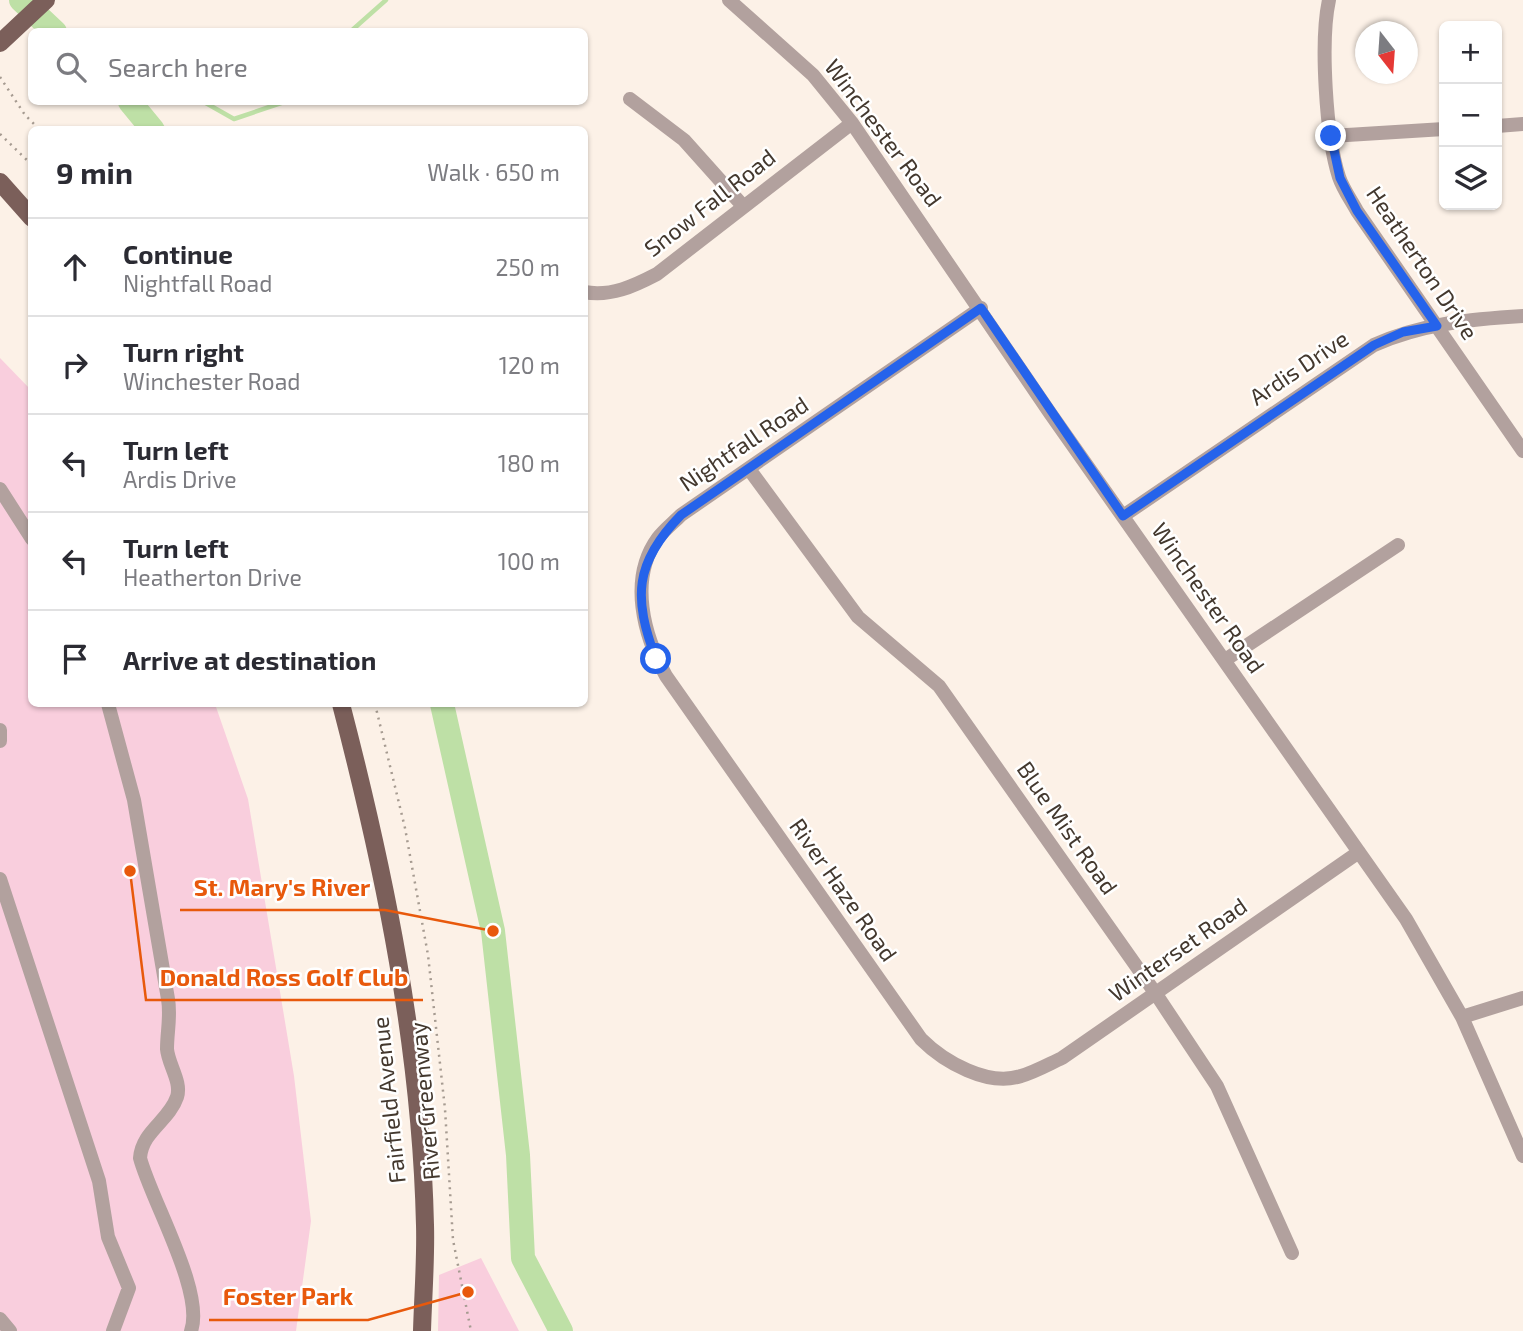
<!DOCTYPE html>
<html lang="en">
<head>
<meta charset="utf-8">
<style>
	:root { --surface:#fff; --page:#f2f2f3; --text:#2b2b33; --muted:#7c7c81; --line:#e1e1e2 }
	body { margin:0; font-family:"Exo 2",sans-serif; background:var(--page); color:var(--text) }
	.controls { position:absolute; right:21px; top:21px; display:grid; overflow:hidden; border-radius:10px; box-shadow:0 2px 5px #0004 }
	.controls button { width:63px; height:63px; display:grid; place-items:center; padding:0; border:0; border-bottom:2px solid var(--line); background:var(--surface); color:var(--text); font:35px sans-serif }
	.compass { position:absolute; left:1355px; top:21px; width:63px; height:63px; border-radius:50%; background:var(--surface); box-shadow:0 2px 5px #0004; rotate:163deg }
	.stop { position:absolute; width:21px; height:21px; margin:-16px; border:5px solid #2563eb; border-radius:50%; background:#fff }
	.stop.end { background:#2563eb; border-color:#fff; box-shadow:0 2px 7px #0008 }
	.list { margin:0; padding:0; list-style:none }
	h2 { display:flex; justify-content:space-between; align-items:center; height:91px; margin:0; padding:0 28px; font-size:30px }
	h2 small { font-size:23px; font-weight:400; color:var(--muted) }
	.list li { display:grid; grid-template-columns:46px 1fr auto; gap:21px; align-items:center; box-sizing:border-box; height:98px; padding:0 28px; border-top:2px solid var(--line) }
	.list b { display:block; font-size:26px; white-space:nowrap }
	.list p { margin:0; font-size:23px; white-space:nowrap; color:var(--muted) }
	.list em { font-size:23px; font-style:normal; color:var(--muted) }
	.icon { flex:none; width:38px; height:38px; fill:none; stroke:currentColor; stroke-width:2; stroke-linecap:round; stroke-linejoin:round }
	.map { position:relative; flex:none; width:1523px; height:1331px; overflow:hidden }
	.search { position:absolute; background:var(--surface); box-shadow:0 2px 5px #0004; left:28px; top:28px; width:560px; height:77px; display:flex; align-items:center; gap:18px; box-sizing:border-box; padding:0 24px; border-radius:10px; color:var(--muted); font-size:26px }
	.panel { position:absolute; background:var(--surface); box-shadow:0 2px 5px #0004; left:28px; top:126px; width:560px; height:581px; border-radius:10px }
	.map>svg:first-child { display:block }
	.green { fill:#f9cedd }
	.lines { fill:none; stroke-linecap:round; stroke-linejoin:round }
	.stream { stroke:#bee0a6; stroke-width:4.5 }
	.river { stroke:#bee0a6; stroke-width:24 }
	.path { stroke:#a69b91; stroke-width:2.5; stroke-dasharray:2 5; stroke-linecap:butt }
	.minor { stroke:#b2a19e; stroke-width:14 }
	.major { stroke:#7b5f5a; stroke-width:18 }
	.route { stroke:#2563eb; stroke-width:9 }
	.labels { text-anchor:middle; stroke-width:5; stroke-linejoin:round; paint-order:stroke }
	.street-label { font-size:23px; fill:#43382e; stroke:#fff }
	.leader { fill:none; stroke:#e8590c; stroke-width:2.5 }
	.callout-dot { fill:#e8590c; stroke:#fff; stroke-width:2.5 }
	.callout-label { font-size:24px; text-anchor:middle; font-weight:bold; fill:#e8590c; stroke:#fff; stroke-width:5; stroke-linejoin:round; paint-order:stroke }
</style>
</head>
<body>
<div class="map">
<svg width="1523" height="1331" viewBox="0 0 1523 1331">
	<rect width="100%" height="100%" fill="#fcf1e7"/>
	<path class="green" d="M0 358 31 390 32 704H215L248 799 294 1076 311 1221 296 1331H0Z
		M481 1258 519 1331H438L439 1275Z"/>
	<g class="lines">
		<path class="stream" d="M350 32 386 0
			M204 102 234 119 284 102"/>
		<path class="river" d="M21 0 55 32
			M130 102 153 130
			M442 704 493 931 518 1155 523 1258 561 1331"/>
		<path class="path" d="M0 77 25 115 40 130
			M0 134 32 165
			M375 704 405 828 428 955 445 1109 453 1240 471 1331"/>
		<path class="minor" d="M729 0 813 75 852 123 1050 413 1406 919 1462 1017 1523 1156
			M1329 0C1320 41 1326 137 1339 177 1343 189 1351 200 1357 211L1523 451
			M630 99 684 140 743 206
			M1497 126 1523 124
			M1331 136 1444 129
			M584 292C611 297 634 286 657 274L852 123
			M981 308 681 515C673 523 664 530 658 538 628 579 644 636 666 676L921 1039C944 1062 988 1087 1021 1076 1035 1072 1049 1064 1062 1058L1359 852
			M749 469 858 617 939 686 1156 994 1217 1086 1292 1253
			M0 489 32 539
			M1123 516 1374 345C1421 324 1471 319 1523 316
			M1225 660 1398 545
			M108 704 134 800 168 999C171 1016 167 1032 167 1049 168 1064 182 1082 177 1097 169 1121 142 1131 140 1158 151 1200 205 1292 191 1331
			M0 730V741
			M0 879 99 1181 108 1237 129 1288 113 1331
			M1462 1017 1523 998
			M0 1319 10 1331"/>
		<path class="major" d="M0 43 46 0
			M0 182 32 218
			M341 704C385 873 421 1049 425 1225 426 1260 423 1296 422 1331"/>
	</g>
	<g class="lines">
		<path class="route" d="M656 659C633 598 634 563 681 515L981 308 1123 516 1374 345 1403 332 1437 326 1357 211 1340 178 1331 136"/>
	</g>
	<g class="labels">
		<g class="street-label">
			<text transform="translate(883 133) rotate(53)" y="8">Winchester Road</text>
			<text transform="translate(710 203) rotate(-38)" y="8">Snow Fall Road</text>
			<text transform="translate(1422 263) rotate(56)" y="8">Heatherton Drive</text>
			<text transform="translate(1299 368) rotate(-34)" y="8">Ardis Drive</text>
			<text transform="translate(744 444) rotate(-34)" y="8">Nightfall Road</text>
			<text transform="translate(1208 598) rotate(55)" y="8">Winchester Road</text>
			<text transform="translate(1067 828) rotate(55)" y="8">Blue Mist Road</text>
			<text transform="translate(843 890) rotate(55)" y="8">River Haze Road</text>
			<text transform="translate(1178 950) rotate(-35)" y="8">Winterset Road</text>
			<text transform="translate(389 1100) rotate(-96)" y="8">Fairfield Avenue</text>
			<text transform="translate(425 1101) rotate(-95)" y="8">RiverGreenway</text>
		</g>
	</g>
	<path class="leader" d="M493 931L385 910H180M130 871L146 1000H423M468 1292L368 1320H209"/>
	<g class="callout-dot">
		<circle cx="493" cy="931" r="7"/>
		<circle cx="130" cy="871" r="7"/>
		<circle cx="468" cy="1292" r="7"/>
	</g>
	<g class="callout-label">
		<text x="282" y="896">St. Mary's River</text>
		<text x="284" y="986">Donald Ross Golf Club</text>
		<text x="288" y="1305">Foster Park</text>
	</g>
</svg>
<div class="controls">
<button>+</button>
<button>−</button>
<button><svg class="icon" aria-label="layers" viewBox="0 0 24 24"><path d="M12 4l9 5-9 5-9-5zM3 14l9 5 9-5"/></svg></button>
</div>
<svg class="compass" viewBox="-18 -18 36 36"><path d="M0-13l5 13h-10z" fill="#e53935"/><path d="M0 13l5-13h-10z" fill="#7c7c81"/></svg>
<div class="stop" style="left:656px;top:659px"></div>
<div class="stop end" style="left:1331px;top:136px"></div>
<div class="search"><svg class="icon" aria-label="search" viewBox="0 0 24 24"><circle cx="10" cy="10" r="6"/><path d="M15 15l6 6"/></svg>Search here</div>
<section class="panel">
<h2>9 min<small>Walk · 650 m</small></h2>
<ul class="list">
<li><svg class="icon" aria-label="ahead" viewBox="0 0 24 24"><path d="M12 20V5M6 11l6-6 6 6"/></svg><div><b>Continue</b><p>Nightfall Road</p></div><em>250 m</em></li>
<li><svg class="icon" aria-label="right" viewBox="0 0 24 24"><path d="M7 20v-9h11M14 6l5 5-5 5"/></svg><div><b>Turn right</b><p>Winchester Road</p></div><em>120 m</em></li>
<li><svg class="icon" aria-label="left" viewBox="0 0 24 24"><path d="M17 20v-9H6M10 6l-5 5 5 5"/></svg><div><b>Turn left</b><p>Ardis Drive</p></div><em>180 m</em></li>
<li><svg class="icon" aria-label="left" viewBox="0 0 24 24"><path d="M17 20v-9H6M10 6l-5 5 5 5"/></svg><div><b>Turn left</b><p>Heatherton Drive</p></div><em>100 m</em></li>
<li><svg class="icon" aria-label="arrive" viewBox="0 0 24 24"><path d="M6 21V4h12l-3 4 3 4H6"/></svg><div><b>Arrive at destination</b></div></li>
</ul>
</section>
</div>
</body>
</html>
